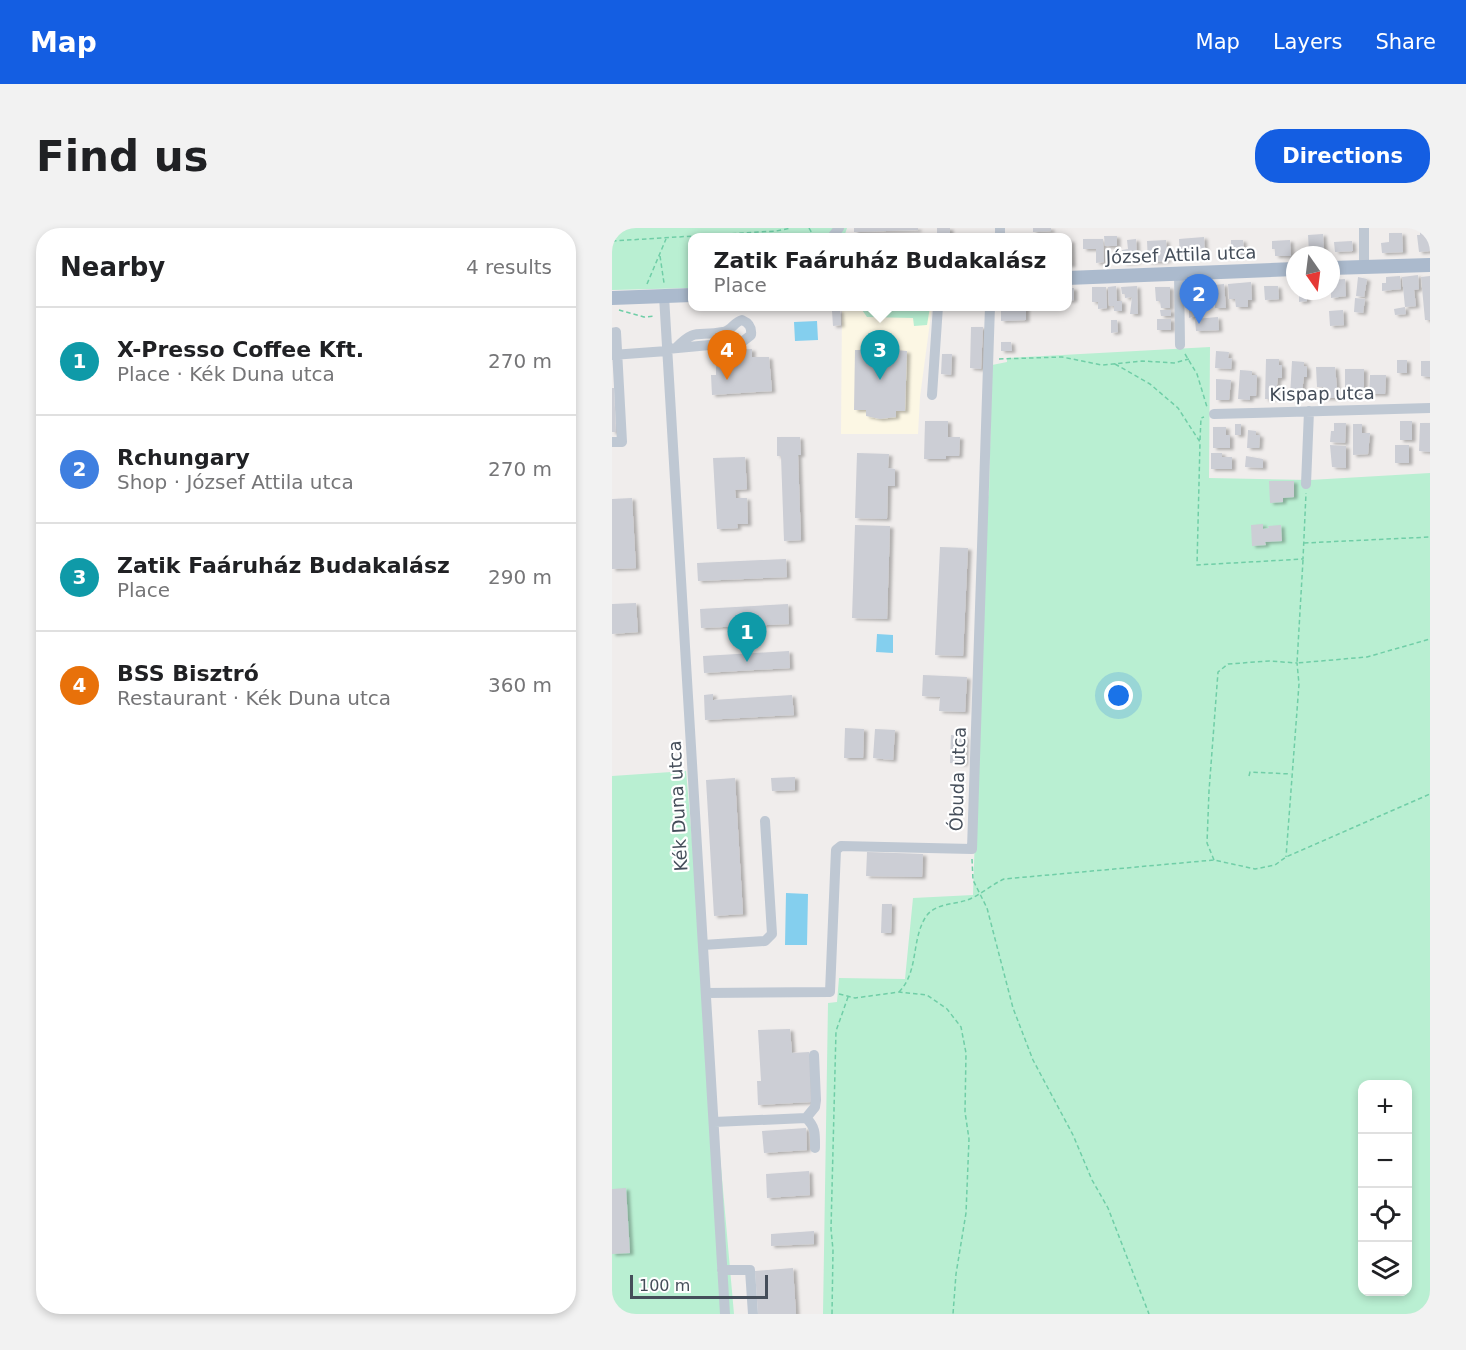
<!DOCTYPE html>
<html lang="en">
<head>
<meta charset="utf-8">
<style>
	:root { --surface:#fff; --page:#f2f2f2; --text:#202124; --muted:#757577; --line:#e0e0e0; --accent:#145ee2 }
	body { margin:0; font-family:"DejaVu Sans",sans-serif; background:var(--page); color:var(--text) }
	.controls { position:absolute; right:18px; bottom:18px; display:grid; overflow:hidden; border-radius:12px; box-shadow:0 3px 9px #0003 }
	.controls button { width:54px; height:54px; display:grid; place-items:center; padding:0; border:0; border-bottom:2px solid var(--line); background:var(--surface); color:var(--text); font:30px sans-serif }
	.compass { position:absolute; left:674px; top:18px; width:54px; height:54px; border-radius:50%; background:var(--surface); box-shadow:0 3px 9px #0003; rotate:166deg }
	.scale { position:absolute; left:18px; bottom:15px; width:138px; box-sizing:border-box; padding-left:6px; border:3px solid #454e5a; border-top:0; font-size:16px; line-height:21px; white-space:nowrap; color:#454e5a; -webkit-text-stroke:4px #fff; paint-order:stroke }
	.you { position:absolute; left:507px; top:468px; width:21px; height:21px; margin:-15px; border:4px solid #fff; border-radius:50%; background:#1a73e8; box-shadow:0 0 0 9px #1a73e833 }
	.badge { display:grid; place-items:center; width:39px; height:39px; border-radius:50%; background:var(--accent); color:#fff; font-size:20px; font-weight:700 }
	.pin { position:absolute; translate:-50% -50px; filter:drop-shadow(0 2px 3px #0008) }
	.pin::after { content:''; position:absolute; top:32px; width:21px; height:18px; background:inherit; clip-path:polygon(0 0,100% 0,50% 100%) }
	.popup { position:absolute; left:76px; top:5px; width:384px; height:78px; box-sizing:border-box; display:grid; place-content:center; border-radius:12px; background:var(--surface); filter:drop-shadow(0 2px 4px #0005); font-size:20px; white-space:nowrap; color:var(--muted) }
	.popup b { font-size:22px; color:var(--text) }
	.popup::after { content:''; position:absolute; left:50%; top:100%; margin-left:-12px; border:12px solid transparent; border-top-color:var(--surface) }
	.list { margin:0; padding:0; list-style:none }
	h2 { display:flex; justify-content:space-between; align-items:center; height:78px; margin:0; padding:0 24px; font-size:26px }
	h2 small { font-size:20px; font-weight:400; color:var(--muted) }
	.list li { display:grid; grid-template-columns:39px 1fr auto; gap:18px; align-items:center; box-sizing:border-box; height:108px; padding:0 24px; border-top:2px solid var(--line) }
	.list b { display:block; font-size:22px; white-space:nowrap }
	.list p { margin:0; font-size:20px; white-space:nowrap; color:var(--muted) }
	.list em { font-size:20px; font-style:normal; color:var(--muted) }
	.icon { flex:none; width:33px; height:33px; fill:none; stroke:currentColor; stroke-width:2; stroke-linecap:round; stroke-linejoin:round }
	.map { position:relative; flex:none; width:818px; height:1086px; overflow:hidden; border-radius:24px }
	header { display:flex; align-items:center; gap:36px; box-sizing:border-box; height:84px; padding:0 30px; background:var(--accent); color:#fff }
	header strong { font-size:28px }
	nav { display:flex; gap:33px; margin-inline-start:auto; font-size:21px }
	.intro { display:flex; align-items:center; justify-content:space-between; box-sizing:border-box; height:144px; padding:0 36px }
	h1 { margin:0; font-size:42px }
	.button { padding:15px 27px; border-radius:24px; background:var(--accent); color:#fff; font-size:21px; font-weight:700 }
	main { display:flex; gap:36px; padding:0 36px }
	aside { flex:1; background:var(--surface); border-radius:24px; box-shadow:0 3px 9px #0003 }
	.map>svg:first-child { display:block }
	.commercial { fill:#fcf7e4 }
	.green { fill:#b9efd2; fill-rule:evenodd }
	.water { fill:#84cfee }
	.building { fill:#ccced5; filter:url(#shadow) }
	.lines { fill:none; stroke-linecap:round; stroke-linejoin:round }
	.path { stroke:#70cea7; stroke-width:1.5; stroke-dasharray:4.5 3; stroke-linecap:butt }
	.minor { stroke:#bfc8d3; stroke-width:10 }
	.major { stroke:#abbacd; stroke-width:14 }
	.labels { text-anchor:middle; stroke-width:4.5; stroke-linejoin:round; paint-order:stroke }
	.street-label { font-size:18px; fill:#454e5a; stroke:#fff }
</style>
</head>
<body>
<header>
<strong>Map</strong>
<nav><a>Map</a><a>Layers</a><a>Share</a></nav>
</header>
<div class="intro"><h1>Find us</h1><a class="button">Directions</a></div>
<main>
<aside>
<h2>Nearby<small>4 results</small></h2>
<ul class="list">
<li><span class="badge" style="background:#0f9aa8">1</span><div><b>X-Presso Coffee Kft.</b><p>Place · Kék Duna utca</p></div><em>270 m</em></li>
<li><span class="badge" style="background:#3f7fe0">2</span><div><b>Rchungary</b><p>Shop · József Attila utca</p></div><em>270 m</em></li>
<li><span class="badge" style="background:#0f9aa8">3</span><div><b>Zatik Faáruház Budakalász</b><p>Place</p></div><em>290 m</em></li>
<li><span class="badge" style="background:#e8710a">4</span><div><b>BSS Bisztró</b><p>Restaurant · Kék Duna utca</p></div><em>360 m</em></li>
</ul>
</aside>
<div class="map">
<svg width="818" height="1086" viewBox="0 0 818 1086">
	<defs>
		<filter id="shadow"><feDropShadow dx="3.5" dy="2" stdDeviation="1.5" flood-color="#0004"/></filter>
	</defs>
	<rect width="100%" height="100%" fill="#f0edec"/>
	<path class="commercial" d="M272 78 320 79 308 169 306 206H229L230 81Z"/>
	<path class="green" d="M0 0H235L232 9H80V60L0 62Z
		M299 78 318 79 315 97 302 98 301 90 255 89 250 82Z
		M598 119 597 250 698 252 818 245V1086H211L216 775 225 774 227 750 293 751 301 670 361 667 374 280 377 264 380 137 395 134V130ZM750 856H796V1064H750Z
		M74 543 122 1086H0V548Z"/>
	<path class="water" d="M205 93 206 112 183 113 182 94Z
		M265 406 281 407V425L264 424Z
		M174 665 196 666 195 717H173Z"/>
	<path class="building" d="M242 0H306V2L242 4Z
		M325 0H338V7L325 6Z
		M421 0H439V3L421 4Z
		M815 2V7H818V23L807 24 805 7H808V3Z
		M777 5H790L791 24 770 25 769 15 777 14Z
		M711 6 712 23 697 24 696 7Z
		M492 8H505V18H493Z
		M592 9 593 29 568 30 567 11Z
		M471 11H491L492 34 484 35V21H471Z
		M524 11 525 34 511 35 510 22 516 21 515 12Z
		M455 12H459L460 37H455Z
		M554 12 555 33 536 34 535 13Z
		M619 12H631L632 26H619Z
		M678 12 679 28H663V21H660V13Z
		M740 13 741 23 723 24 722 14Z
		M806 47 807 61 802 62 804 78 793 79 790 49Z
		M788 48 789 61 770 63V55H774V49Z
		M818 48V92H813L809 49Z
		M746 49 755 51 752 69 744 68Z
		M733 51 734 68 719 70V52Z
		M639 54 640 72H636V79H624L623 71H617L616 56Z
		M596 56 597 72 576 73V57Z
		M612 56 614 80H603L602 57Z
		M504 58 505 73H510V83H502V78H497L496 59Z
		M525 58 526 86H518L520 69 513 70V66H510L509 59Z
		M652 58H666L667 71 653 72Z
		M480 59H494L495 80 486 81V74H480Z
		M543 59H558V80H549L548 73H544Z
		M455 60H462V72L455 73Z
		M687 63H695V73L687 74Z
		M743 70 753 71 751 85 742 84Z
		M577 76H586V87L577 90Z
		M414 78V92L389 93V79Z
		M793 79 794 86 783 87 782 81Z
		M228 82 229 97 221 98 220 83Z
		M548 82H559V88H549Z
		M731 82 732 97 718 98 717 83Z
		M606 89 607 102 584 103 583 91Z
		M545 91H559V102H545Z
		M499 92H505L506 104 499 105Z
		M359 99H371L369 141 358 140Z
		M389 114H399L400 123H389Z
		M271 118 284 121V122L295 123 293 183H284V189L268 191 254 188V182H242L243 122H255V120Z
		M140 121V129H157L160 163 100 167 99 147H104V139L110 127 121 122Z
		M604 123 617 124 616 130 620 131 619 141 603 140Z
		M330 126H340L339 147 329 146Z
		M654 131H667V137H670V150H666L663 171H653Z
		M785 132H795V145H785Z
		M680 133 692 134V138L695 139V149H692L689 170 678 169Z
		M809 133H818V149L809 148Z
		M704 139H723L726 170H711V159H705Z
		M733 141H752V160H749V167H736V159H733Z
		M628 142 640 143V147H645L644 168H638V172L626 171Z
		M758 147H774L773 166H757Z
		M604 151 619 152 617 172H604Z
		M0 160H2L4 204H0Z
		M313 193H336V209H348L347 228H334V231H312Z
		M788 193H800V212H788Z
		M722 195H734L733 215 718 214 719 203H722Z
		M808 195H818V224L807 223Z
		M623 196H629V207H623Z
		M741 196H750V205H758L756 226 741 227Z
		M601 199H614V207H618V220H601Z
		M636 202 644 203V207H648L647 220H635Z
		M165 209H188L189 227H186L189 312 172 313 169 228H165Z
		M718 217 734 218V240L720 239Z
		M783 217H797V235H783Z
		M245 225 277 226 276 240 283 241V258H276L275 291 243 290Z
		M599 225H610V229H620V241H599Z
		M634 228 651 231V240L633 239Z
		M133 229 135 261 123 262 124 270H135L136 296H125L126 300 105 301 101 230Z
		M657 253H682V269L671 270V274L658 275Z
		M20 270 24 340 0 341V271Z
		M651 296V301L657 300 656 298 669 297 670 313 653 314 654 317 640 318 639 297Z
		M243 297 278 298 275 391 240 390Z
		M328 319 356 320 351 428 323 427Z
		M174 331 175 349 86 353 85 335Z
		M24 375 26 404 0 406V376Z
		M176 376 177 396 89 400 88 381Z
		M177 423 178 440 92 445 91 428Z
		M311 447 355 449 353 484 327 483 328 469 310 468Z
		M101 466V472L180 467 182 487 93 492 92 467Z
		M233 500 252 501 251 530H232Z
		M263 501 283 502 281 532 261 530Z
		M339 507 353 508 352 536 338 535Z
		M183 549V562L160 563 159 550Z
		M123 550 131 686 102 688 94 552Z
		M255 624 311 626 310 649 254 648Z
		M270 676H280L279 705H269Z
		M178 801 180 825 197 824 199 874 146 877 145 853H149L146 802Z
		M194 900 195 922 152 925 150 903Z
		M197 943 198 967 155 970 154 946Z
		M14 960 18 1025 0 1026V961Z
		M202 1003V1016L159 1018V1006Z
		M181 1040 184 1086H146L143 1043Z"/>
	<g class="lines">
		<path class="path" d="M197 0 202 9
			M0 13 164 3 179 0
			M48 28 52 55
			M35 56 54 11
			M7 82 32 89 43 88
			M573 126 585 146 595 179
			M387 131 450 129 490 137 530 133 562 135 577 131
			M503 136 538 156 566 180 588 214 585 337 691 331 694 265
			M588 212 589 190 592 189
			M692 315 818 309
			M691 332 685 435 755 429 818 411
			M637 548 638 544 679 546
			M360 631 361 652 375 680 401 780 421 832 461 907 480 952 496 980 537 1086
			M602 632 595 615 597 563 606 444 616 436 657 433 685 435 687 456 674 629
			M287 764C307 743 299 714 313 690 322 675 341 677 355 672 367 668 379 657 392 651L602 632 643 641 663 637 674 629 818 566
			M227 766 243 770 287 764 315 767 335 781 349 799 354 825 353 884 357 911 354 985 344 1046 341 1086
			M220 1086 221 1022 219 1001 224 803 236 769"/>
		<path class="minor" d="M752 0V39
			M220 9 227 0
			M388 9V0
			M567 44 568 117
			M52 68 113 1086
			M0 105 4 104 10 214H0
			M55 121 130 114 139 107C140 99 137 95 130 92 122 94 119 103 111 104 86 109 84 99 64 120
			M0 127 55 123
			M320 167 326 78
			M602 186 818 180
			M694 256 697 183
			M91 717 153 713 160 706 153 593
			M94 765 218 764 224 622 229 618 360 621 378 78
			M194 890 203 879 204 872 202 827
			M102 894 194 890C204 899 203 907 203 920
			M110 1042H138L141 1086"/>
		<path class="major" d="M719 40 818 37
			M455 50 683 41
			M0 70 80 67"/>
	</g>
	<g class="labels">
		<g class="street-label">
			<text transform="translate(569 27) rotate(-2)" y="6">József Attila utca</text>
			<text transform="translate(710 166) rotate(-1)" y="6">Kispap utca</text>
			<text transform="translate(346 551) rotate(-88)" y="6">Óbuda utca</text>
			<text transform="translate(66 578) rotate(-93)" y="6">Kék Duna utca</text>
		</g>
	</g>
</svg>
<div class="controls">
<button>+</button>
<button>−</button>
<button><svg class="icon" aria-label="locate" viewBox="0 0 24 24"><circle cx="12" cy="12" r="6"/><path d="M12 2v4M12 18v4M2 12h4M18 12h4"/></svg></button>
<button><svg class="icon" aria-label="layers" viewBox="0 0 24 24"><path d="M12 4l9 5-9 5-9-5zM3 14l9 5 9-5"/></svg></button>
</div>
<svg class="compass" viewBox="-18 -18 36 36"><path d="M0-13l5 13h-10z" fill="#e53935"/><path d="M0 13l5-13h-10z" fill="#757577"/></svg>
<div class="scale">100 m</div>
<div class="you"></div>
<div class="pin badge" style="left:135px;top:434px;background:#0f9aa8">1</div>
<div class="pin badge" style="left:587px;top:96px;background:#3f7fe0">2</div>
<div class="pin badge" style="left:268px;top:152px;background:#0f9aa8">3</div>
<div class="popup"><b>Zatik Faáruház Budakalász</b>Place</div>
<div class="pin badge" style="left:115px;top:152px;background:#e8710a">4</div>
</div>
</main>
</body>
</html>
